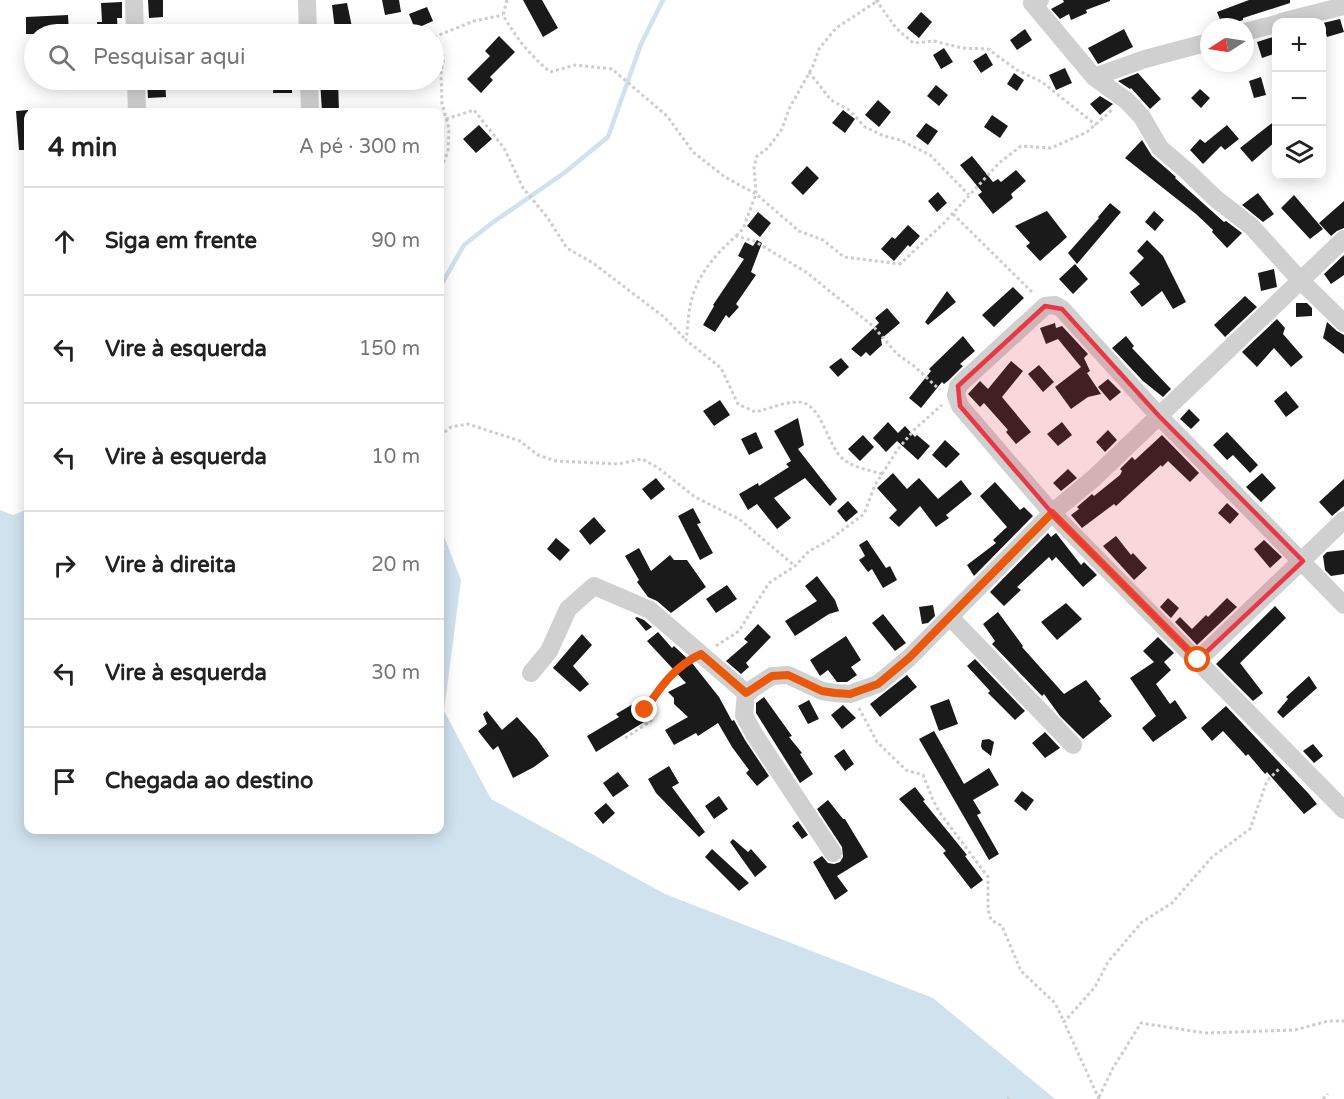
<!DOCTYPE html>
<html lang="pt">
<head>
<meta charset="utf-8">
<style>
	:root { --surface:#fff; --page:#f6f6f6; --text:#222; --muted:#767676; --line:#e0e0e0 }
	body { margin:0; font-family:"Varela Round",sans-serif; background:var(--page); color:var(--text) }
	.controls { position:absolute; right:18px; top:18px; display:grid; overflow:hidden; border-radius:12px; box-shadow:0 3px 15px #0003 }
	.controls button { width:54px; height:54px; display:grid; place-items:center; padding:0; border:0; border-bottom:2px solid var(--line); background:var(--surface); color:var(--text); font:30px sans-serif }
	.compass { position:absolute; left:1200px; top:18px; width:54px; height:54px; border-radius:50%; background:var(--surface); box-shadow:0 3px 15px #0003; rotate:258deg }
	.stop { position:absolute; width:18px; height:18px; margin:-14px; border:4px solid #ea580c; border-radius:50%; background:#fff }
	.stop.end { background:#ea580c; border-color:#fff; box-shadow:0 2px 6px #0008 }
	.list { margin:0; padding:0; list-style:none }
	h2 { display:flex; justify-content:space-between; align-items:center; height:78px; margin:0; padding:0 24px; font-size:26px }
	h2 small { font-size:20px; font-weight:400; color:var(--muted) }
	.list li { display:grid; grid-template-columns:39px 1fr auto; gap:18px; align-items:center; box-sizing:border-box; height:108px; padding:0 24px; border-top:2px solid var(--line) }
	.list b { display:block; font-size:22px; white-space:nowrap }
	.list em { font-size:20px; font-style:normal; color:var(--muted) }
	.icon { flex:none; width:33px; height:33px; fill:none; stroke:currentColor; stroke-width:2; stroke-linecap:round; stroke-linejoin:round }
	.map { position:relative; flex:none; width:1344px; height:1099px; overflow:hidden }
	.search { position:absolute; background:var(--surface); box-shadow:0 3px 15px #0003; left:24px; top:24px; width:420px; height:66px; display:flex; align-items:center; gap:15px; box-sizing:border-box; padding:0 21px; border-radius:33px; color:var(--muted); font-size:22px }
	.panel { position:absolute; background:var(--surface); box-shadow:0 3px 15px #0003; left:24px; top:108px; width:420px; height:726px; border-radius:12px }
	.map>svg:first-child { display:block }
	.water { fill:#cfe2ee }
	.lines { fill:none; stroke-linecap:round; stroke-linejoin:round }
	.stream { stroke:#cfe2ee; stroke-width:4.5 }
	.building { fill:#1a1a1a }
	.path { stroke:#cdcdcd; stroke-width:3; stroke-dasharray:3 3; stroke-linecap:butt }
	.minor { stroke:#d0d0d0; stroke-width:18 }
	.route { stroke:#ea580c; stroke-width:8 }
	.marked { fill:#e63946; fill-opacity:0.2; stroke:#e63946; stroke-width:4.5; stroke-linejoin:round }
</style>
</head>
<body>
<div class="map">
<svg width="1344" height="1099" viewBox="0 0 1344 1099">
	<rect width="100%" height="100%" fill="#fff"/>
	<path class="water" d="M28 509V830H440V526L461 580 444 711 491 799 665 894 933 998 1055 1099H0V510L13 515Z"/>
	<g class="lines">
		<path class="stream" d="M440 287 464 245 492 223 564 173 608 137 641 44 663 0"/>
	</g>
	<path class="building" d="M148 0H163V17L149 18Z
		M382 0H399L401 12 385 15Z
		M523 0H542L558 28 543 37Z
		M1063 0H1110V1L1086 10 1087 13 1071 20 1069 14 1060 19 1051 9 1064 2Z
		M1249 0H1290V3L1243 18V20L1223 27 1217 12Z
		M122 2V18H117L118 34H98L97 22H102L101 3Z
		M347 3 352 27 335 30 332 5Z
		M427 7 433 21 415 29 409 14Z
		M921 12 932 22 919 38 907 28Z
		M68 15 69 34H26V17Z
		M1340 19 1344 32 1327 37 1323 23Z
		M1025 29 1032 40 1017 50 1010 40Z
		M1124 29 1133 47 1098 64 1088 48Z
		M499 36 515 52 490 77 493 80 481 93 467 79 490 56 485 51Z
		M1276 36V53L1262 58 1257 42Z
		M944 48 953 62 941 69 933 55Z
		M986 53 993 65 981 73 973 61Z
		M1065 68 1072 83 1056 90 1049 75Z
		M1014 73 1024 80 1017 91 1007 84Z
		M1138 73 1161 99 1150 109 1131 88 1130 89 1118 81Z
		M1261 77 1266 95 1254 98 1249 81Z
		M147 80H165L166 97 148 98Z
		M274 80H292V93H273Z
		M320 80H338L339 112H322Z
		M936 85 948 95 939 106 927 96Z
		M1200 89 1210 98 1201 108 1191 98Z
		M1100 96 1113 104 1100 115 1090 104Z
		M878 100 891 112 879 127 865 115Z
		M28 110V150H19L16 111Z
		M843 110 855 119 845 133 832 123Z
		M992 115 1008 126 1000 138 984 127Z
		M1276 120V141L1252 162 1240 148Z
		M926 123 938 131 928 145 916 136Z
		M479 125 492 139 476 153 463 139Z
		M1227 125 1239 139 1225 150 1221 146 1203 164 1190 150 1200 139 1205 143Z
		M1142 140 1152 156 1176 177 1175 178 1224 222 1226 221 1242 233 1227 248 1212 232 1213 230 1196 214 1125 158Z
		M972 156 993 182 998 179 1001 182 1016 170 1026 181 1011 194 1013 198 993 214 978 195 982 192 960 165Z
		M807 166 819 178 803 195 791 183Z
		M938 192 947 203 937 212 928 201Z
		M1258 193 1274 214 1263 222 1242 205Z
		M1294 195 1323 229 1310 239 1281 208Z
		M1344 201V228L1337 231 1331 236 1319 223Z
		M1110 203 1121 212 1077 264 1068 253 1099 218 1098 217Z
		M1047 211 1067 237 1040 261 1026 246 1030 243 1015 226Z
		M1154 211 1164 220 1155 231 1145 222Z
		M758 212 771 223 760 237 747 226Z
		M908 225 920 236 910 247 908 245 894 261 881 249 892 237 895 239Z
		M757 240 762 243 751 272 756 275 736 304 739 307 729 318 726 315 715 332 703 325 714 306 713 305 744 259 738 256 745 242 753 246Z
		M1147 240 1163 256 1186 302 1173 309 1162 291 1142 307 1130 292 1140 284 1129 273 1144 258 1137 251Z
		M1344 255V275L1331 284 1324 274Z
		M1075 264 1088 279 1073 294 1059 279Z
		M1274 269 1277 287 1261 291 1258 273Z
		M1013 287 1024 298 994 327 982 315Z
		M947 291 956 302 928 325 925 322Z
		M1245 296 1257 307 1225 337 1214 325Z
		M1296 303H1307L1312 308V316L1296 317Z
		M887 308 900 323 881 339 882 345 870 356 866 352 861 357 851 349 879 323 875 318Z
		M1277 319 1285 328 1283 334 1303 357 1291 367 1274 348 1257 367 1242 352Z
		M1327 322 1337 331 1344 335V354L1323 338Z
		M1055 323 1056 328 1062 326 1088 354 1084 358 1090 371 1087 373 1101 394 1088 397 1071 409 1055 387 1081 367 1058 339 1046 344 1040 328Z
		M963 336 975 351 960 364 963 366 949 380 944 384 942 382 921 408 909 398 931 371 929 369Z
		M1126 336 1134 346 1132 348 1171 389 1163 397 1143 381 1112 348Z
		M841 358 849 367 838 377 829 367Z
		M1011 361 1023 371 1002 397 1031 432 1016 444 1006 432 1008 430 984 403 980 407 968 394 980 381 988 389Z
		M1039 365 1054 382 1043 392 1028 374Z
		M1108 379 1121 392 1110 401 1098 387Z
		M1286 391 1299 407 1286 417 1274 401Z
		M720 400 730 415 714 426 703 411Z
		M1189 409 1200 420 1191 429 1180 419Z
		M798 418 804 445 798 449 837 499 830 506 805 478 774 498 791 518 777 529 757 504 748 510 739 494 758 483 759 486 789 467 786 464 791 461 774 431Z
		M888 422 898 433 905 426 915 437 917 435 930 446 918 460 897 441 886 452 873 438Z
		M1062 422 1072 435 1058 446 1047 434Z
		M1108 430 1117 440 1105 452 1096 442Z
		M756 432 763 448 749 455 741 439Z
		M1227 432 1258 465 1250 473 1233 455 1227 460 1213 445Z
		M863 435 874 447 860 461 848 449Z
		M1162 435 1199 473 1190 482 1168 461 1162 467 1161 465 1116 506 1114 504 1082 528 1071 515 1079 509 1077 507 1092 494 1094 496 1120 475 1122 471 1120 469 1132 457 1135 460Z
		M945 440 960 454 946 468 932 455Z
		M1068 469 1077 478 1061 491 1053 483Z
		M893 473 907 489 919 478 938 499 961 480 972 494 946 515 949 518 936 527 920 506 899 527 889 518 897 510 877 488Z
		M1262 473 1276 488 1261 502 1246 487Z
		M656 478 665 489 651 500 642 489Z
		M1344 479V506L1332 516 1319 502Z
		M995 482 1020 510 1024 507 1033 516 974 576 967 565 996 543 993 540 1007 527 980 496Z
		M848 501 858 512 846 522 837 511Z
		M1227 503 1239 514 1230 524 1218 513Z
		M693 508 701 523 697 524 713 553 700 560 678 516Z
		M594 517 606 531 590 545 579 531Z
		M1048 533 1051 537 1056 533 1081 565 1084 562 1097 575 1083 587 1056 557 1052 561 1049 557 1017 587 1021 590 1004 606 990 592Z
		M1116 536 1131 555 1133 553 1147 568 1134 580 1103 546Z
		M556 538 570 550 560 561 547 549Z
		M867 540 886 568 890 566 897 580 883 588 872 569 868 572 859 560 865 556 859 545Z
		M1264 540 1282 557 1270 568 1254 549Z
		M639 548 651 571 670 555 674 560H687L706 587 671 613 657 601 648 597 637 582 639 580 625 556Z
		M1344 550V574L1331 576 1325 570 1323 556 1327 552Z
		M817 576 835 600 839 611 829 614 795 636 785 621 817 601 805 586Z
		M727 585 737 599 716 613 706 599Z
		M1168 598 1179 608 1171 618 1160 607Z
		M1227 598 1237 607 1197 645 1175 622 1180 617 1192 629 1206 615 1208 617Z
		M1066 603 1082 619 1057 640 1041 622Z
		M933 605 935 616 928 623 922 624 919 607Z
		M1275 606 1286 618 1240 663 1263 693 1253 701 1216 664Z
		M998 612 1023 646 1022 647 1064 694 1086 680 1101 699 1099 701 1112 716 1083 739 1060 716 1044 694 1042 696 992 644 995 641 983 624Z
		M883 614 906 643 895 651 872 623Z
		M637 617 644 620 652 627 646 631 635 618Z
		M758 624 771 637 746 663 749 667 741 674 726 661 748 642 744 639Z
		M658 632 672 648 674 646 692 663 719 697 732 721 734 720 745 740 769 776 757 786 746 773 749 770 732 747 718 723 698 736 696 733 674 745 665 730 688 717 674 704V698L668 692 686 683 647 641Z
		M582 634 592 645 573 666 589 684 580 692 553 668Z
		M846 636 861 660 851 667 857 675 847 682H837L828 670 820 676 810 660Z
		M1158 637 1174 653 1164 662 1171 670 1156 684 1170 704 1175 700 1187 718 1153 742 1142 728 1156 716 1130 678 1154 662 1143 651Z
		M975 659 1025 711 1015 720 988 693 990 691 967 666Z
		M907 675 917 687 880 717 870 704Z
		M1309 676 1317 688 1283 718 1277 712 1288 699 1286 697Z
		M764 697 792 736 789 737 802 753 800 754 813 774 800 783 756 713V703Z
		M949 699 958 724 939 731 930 706Z
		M809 700 819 719 808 724 798 706Z
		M633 704 644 722 596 752 587 736 619 717 616 714Z
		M843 705 856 718 842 729 831 715Z
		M1226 706 1309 794 1317 804 1304 814 1267 772 1265 774 1248 754 1246 756 1223 731 1212 741 1201 728Z
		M487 711 502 730 517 717 537 739 549 756 534 767 513 778 498 746 493 750 478 731 487 724 483 714Z
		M934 731 964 784 989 768 999 785 973 800 981 813 977 815 999 854 989 860 919 739Z
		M1045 732 1060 748 1045 758 1032 743Z
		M989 739 994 742 991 756 982 749 981 746 982 740Z
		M1313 744 1323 756 1314 763 1303 751Z
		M844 749 854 764 845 771 834 756Z
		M669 766 679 783 672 787 705 832 699 837 656 793 648 779Z
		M618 772 629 786 613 797 603 783Z
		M915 787 925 800 923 801 967 855 965 856 983 880 971 889 943 853 946 851 899 799Z
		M1022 791 1034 800 1026 811 1014 801Z
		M719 796 728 809 714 819 705 806Z
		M828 800 843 819H845L868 857 837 876 848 891 835 900 813 862 822 856 828 863 834 864 840 862 843 857 842 847 817 809Z
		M606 803 615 813 603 824 594 813Z
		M798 821 808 835 802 839 792 826Z
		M733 839 748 852 751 849 767 867 755 877 730 842Z
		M712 849 749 883 739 891 705 857Z"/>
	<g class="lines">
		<path class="path" d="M507 0 503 15C516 38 530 55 550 72L575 65 612 69 667 116 693 152 725 177 756 194 799 231 823 240 844 257 900 264 943 224 999 163 1021 146 1051 148 1087 132 1113 109
			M876 0 896 28 913 43 934 41 962 48 988 49 1017 70 1042 82 1096 125
			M325 32C349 31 373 32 398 33 405 33 410 31 417 34
			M434 37 474 21 503 15
			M434 38 444 58 441 71 442 104 449 128 448 152 440 170
			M809 72 831 100 849 110 865 127 884 136 900 140 930 155 969 195
			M446 119 474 110 504 148 523 188 547 217 567 248 593 263 664 317 686 340
			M953 214 1034 294
			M736 236 743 229 756 194 754 167 757 156 768 148 782 129 789 109 813 66 819 49 836 28 879 0
			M440 436 451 427 468 424 520 441 538 455 556 461 618 464 642 459 657 467 695 497 739 519 795 566
			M882 474C869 470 854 468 843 459 826 445 822 399 795 402 782 403 768 409 755 412L738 404 721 368 686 340C688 327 688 314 691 302 697 275 716 254 736 236L754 241 806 272 873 326 897 354 914 366 940 390
			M716 646 739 631 769 583 795 566 809 551 828 541 864 514 875 485 898 449 915 429 942 405
			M859 708 877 742 906 770 923 775 933 800 940 813 988 877V910L991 920 1002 926 1021 971 1055 1003 1064 1022
			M625 738 651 721 645 710 669 676 686 662
			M1099 1097 1113 1068 1141 1023 1205 1033 1295 1030 1328 1021H1344
			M1007 1099H1011
			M1099 1099 1064 1022 1095 987 1108 962 1142 922 1172 903 1212 857 1250 829 1267 781 1280 768
			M1323 1099 1328 1094"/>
		<path class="minor" d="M134 0 135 34
			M307 0 308 34
			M1040 0 1032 3 1094 77 1145 59 1209 42
			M1281 22 1344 6
			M1245 32 1276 24
			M1094 77 1127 101 1142 117 1160 148 1187 171 1216 199 1251 226 1300 280 1344 323
			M136 80 137 112
			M309 80 310 112
			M1344 605 1159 416 1062 309 1055 305 1045 306 958 386 956 395 960 406 1052 513 1344 810
			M950 617 1073 745
			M1198 660 1344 520
			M531 673 549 651 568 609 594 586 650 610 746 693
			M833 853 754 734 744 715 746 693 772 676 788 675 822 691 835 693 850 694 878 684 909 658 1052 513 1094 478 1344 239"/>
	</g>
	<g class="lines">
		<path class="route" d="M645 710C661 686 675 666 701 654L746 693 772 676 788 675 822 691 835 693 850 694 878 684 909 658 1052 513 1198 660"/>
	</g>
	<path class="marked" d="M1045 306 1062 309 1159 416 1303 561 1198 660 1052 513 960 406 958 386Z"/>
</svg>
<div class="controls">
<button>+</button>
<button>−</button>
<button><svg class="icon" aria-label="layers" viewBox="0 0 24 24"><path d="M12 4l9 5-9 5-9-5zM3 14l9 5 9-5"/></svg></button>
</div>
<svg class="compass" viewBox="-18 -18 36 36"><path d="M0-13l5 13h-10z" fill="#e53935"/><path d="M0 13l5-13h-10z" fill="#767676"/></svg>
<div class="stop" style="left:1198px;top:660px"></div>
<div class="stop end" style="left:645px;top:710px"></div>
<div class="search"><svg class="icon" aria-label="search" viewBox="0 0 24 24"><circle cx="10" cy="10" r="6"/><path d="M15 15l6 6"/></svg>Pesquisar aqui</div>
<section class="panel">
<h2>4 min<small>A pé · 300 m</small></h2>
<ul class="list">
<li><svg class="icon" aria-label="ahead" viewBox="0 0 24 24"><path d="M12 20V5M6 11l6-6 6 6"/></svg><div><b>Siga em frente</b></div><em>90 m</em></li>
<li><svg class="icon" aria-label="left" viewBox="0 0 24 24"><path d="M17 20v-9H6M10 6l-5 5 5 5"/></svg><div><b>Vire à esquerda</b></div><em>150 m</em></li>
<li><svg class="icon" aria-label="left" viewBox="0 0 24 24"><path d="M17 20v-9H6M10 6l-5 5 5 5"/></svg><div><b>Vire à esquerda</b></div><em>10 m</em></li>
<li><svg class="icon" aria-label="right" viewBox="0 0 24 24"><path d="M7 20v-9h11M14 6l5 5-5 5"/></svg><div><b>Vire à direita</b></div><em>20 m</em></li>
<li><svg class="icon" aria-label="left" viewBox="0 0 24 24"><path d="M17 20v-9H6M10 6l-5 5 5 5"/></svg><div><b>Vire à esquerda</b></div><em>30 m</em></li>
<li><svg class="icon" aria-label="arrive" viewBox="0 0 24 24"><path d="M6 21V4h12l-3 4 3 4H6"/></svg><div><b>Chegada ao destino</b></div></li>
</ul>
</section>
</div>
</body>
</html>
